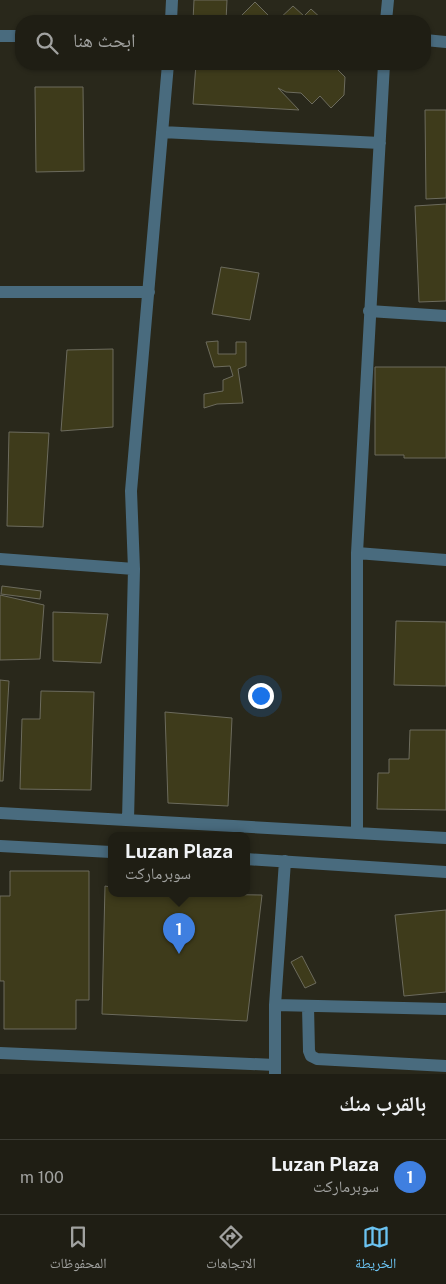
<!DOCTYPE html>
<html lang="ar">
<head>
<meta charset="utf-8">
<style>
	:root { --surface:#1f1e14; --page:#2c2b22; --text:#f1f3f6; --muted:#a1a2a0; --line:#3c3c34; --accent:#6bc3f2 }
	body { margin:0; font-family:"Public Sans","Noto Naskh Arabic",sans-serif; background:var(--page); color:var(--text); direction:rtl }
	.you { position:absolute; left:260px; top:695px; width:18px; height:18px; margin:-12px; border:4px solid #fff; border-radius:50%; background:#1a73e8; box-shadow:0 0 0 8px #1a73e833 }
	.badge { display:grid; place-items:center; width:32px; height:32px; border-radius:50%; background:var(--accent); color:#fff; font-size:16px; font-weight:700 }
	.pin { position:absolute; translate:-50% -41px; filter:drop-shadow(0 1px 2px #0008) }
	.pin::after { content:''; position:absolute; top:26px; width:18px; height:15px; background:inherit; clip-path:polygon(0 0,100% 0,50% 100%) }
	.popup { position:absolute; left:108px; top:832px; width:142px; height:65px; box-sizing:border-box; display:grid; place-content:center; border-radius:10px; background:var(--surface); filter:drop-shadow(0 1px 4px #0005); font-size:16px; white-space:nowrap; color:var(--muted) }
	.popup b { font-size:19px; color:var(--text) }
	.popup::after { content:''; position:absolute; left:50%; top:100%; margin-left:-10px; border:10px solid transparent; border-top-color:var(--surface) }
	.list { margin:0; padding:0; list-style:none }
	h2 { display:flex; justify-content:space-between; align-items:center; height:65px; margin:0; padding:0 20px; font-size:21px }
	h2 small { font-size:16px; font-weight:400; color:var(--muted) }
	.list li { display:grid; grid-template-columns:32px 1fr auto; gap:15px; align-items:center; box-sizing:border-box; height:75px; padding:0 20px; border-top:1px solid var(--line) }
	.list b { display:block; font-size:19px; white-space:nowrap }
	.list p { margin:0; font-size:16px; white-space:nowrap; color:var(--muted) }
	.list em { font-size:16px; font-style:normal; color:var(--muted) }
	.icon { flex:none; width:28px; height:28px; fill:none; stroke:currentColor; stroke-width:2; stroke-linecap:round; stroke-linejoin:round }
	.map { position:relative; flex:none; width:446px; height:1074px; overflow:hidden; direction:ltr }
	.search { position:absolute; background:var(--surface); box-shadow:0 1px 4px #0004; left:15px; right:15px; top:15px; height:55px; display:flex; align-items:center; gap:12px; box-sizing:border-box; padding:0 18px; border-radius:20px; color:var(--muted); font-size:19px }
	.sheet { height:140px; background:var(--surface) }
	nav { display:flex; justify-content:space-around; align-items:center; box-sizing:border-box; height:70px; border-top:1px solid var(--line); background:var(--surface); font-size:14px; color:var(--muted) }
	nav a { display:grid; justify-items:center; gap:2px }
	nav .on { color:var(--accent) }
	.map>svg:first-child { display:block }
	.building { fill:#3e3b1b; stroke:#6c6b5d }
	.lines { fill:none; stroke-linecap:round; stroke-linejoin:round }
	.minor { stroke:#496b7e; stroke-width:12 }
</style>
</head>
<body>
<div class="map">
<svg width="446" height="1074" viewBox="0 0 446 1074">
	<rect width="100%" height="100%" fill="#29281b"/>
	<path class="building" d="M194 0H227L226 21H193Z
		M255 2 274 21H236Z
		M293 6 304 16 311 9 324 21H277Z
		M196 64H332L345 77 344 95 331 108 320 96 312 104 301 93 286 92 278 88 299 110 193 104Z
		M35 87H83L84 171 36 172Z
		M425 110H446V198L426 199Z
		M446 204V301L419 302 415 206Z
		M221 267 259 273 250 320 212 314Z
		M218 341V354H236V342H246V366L238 369 243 403 217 404 204 408V394L223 391V380L233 376 230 366 214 367 206 342Z
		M113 349V427L61 431 67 350Z
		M375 367H446V458H404V455H375Z
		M9 432 49 433 43 527 7 526Z
		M2 586 41 591 40 599 1 594Z
		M0 595 44 605 40 659 0 660Z
		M53 612 108 614 101 663 53 661Z
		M396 621 446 622V686L394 685Z
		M0 680 9 681 3 781H0Z
		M41 691 94 692 91 790 20 789 22 719H40Z
		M165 712 232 718 228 806 168 803Z
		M410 730H446V810L377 809 378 773H389V759H409Z
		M10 871H89V1000H76V1029H4V981H0V896H10Z
		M105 886 111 887V893L262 895 247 1021 102 1014Z
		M446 910V992L404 996 395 915Z
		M302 956 316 983 305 988 291 962Z"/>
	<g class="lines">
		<path class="minor" d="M171 21 172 0
			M386 21 388 0
			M0 36H21
			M425 40 446 42
			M162 132 380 143
			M0 292H149
			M369 311 446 316
			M357 553 446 560
			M0 559 134 569
			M0 813 446 838
			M128 820 134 569 131 491 168 64
			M357 833V553L384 64
			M0 846 111 852
			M246 859 446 872
			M275 1005 446 1009
			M308 1006 309 1051 311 1056 317 1059 446 1066
			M0 1053 275 1065
			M275 1074V1005L285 861"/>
	</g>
</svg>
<div class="you"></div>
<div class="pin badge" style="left:179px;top:954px;background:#3f7fe0">1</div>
<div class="popup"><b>Luzan Plaza</b>سوبرماركت</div>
<div class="search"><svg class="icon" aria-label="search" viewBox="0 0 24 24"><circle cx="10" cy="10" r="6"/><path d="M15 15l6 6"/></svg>ابحث هنا</div>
</div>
<section class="sheet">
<h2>بالقرب منك<small></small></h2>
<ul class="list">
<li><span class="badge" style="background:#3f7fe0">1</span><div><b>Luzan Plaza</b><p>سوبرماركت</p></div><em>100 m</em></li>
</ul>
</section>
<nav>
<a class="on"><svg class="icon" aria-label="map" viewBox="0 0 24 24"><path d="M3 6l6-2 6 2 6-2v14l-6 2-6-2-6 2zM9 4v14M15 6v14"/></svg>الخريطة</a>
<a><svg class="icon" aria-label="directions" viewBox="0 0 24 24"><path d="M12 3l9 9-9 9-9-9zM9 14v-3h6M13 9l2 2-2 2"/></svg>الاتجاهات</a>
<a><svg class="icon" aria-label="saved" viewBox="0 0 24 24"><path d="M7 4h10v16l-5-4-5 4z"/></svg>المحفوظات</a>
</nav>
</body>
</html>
